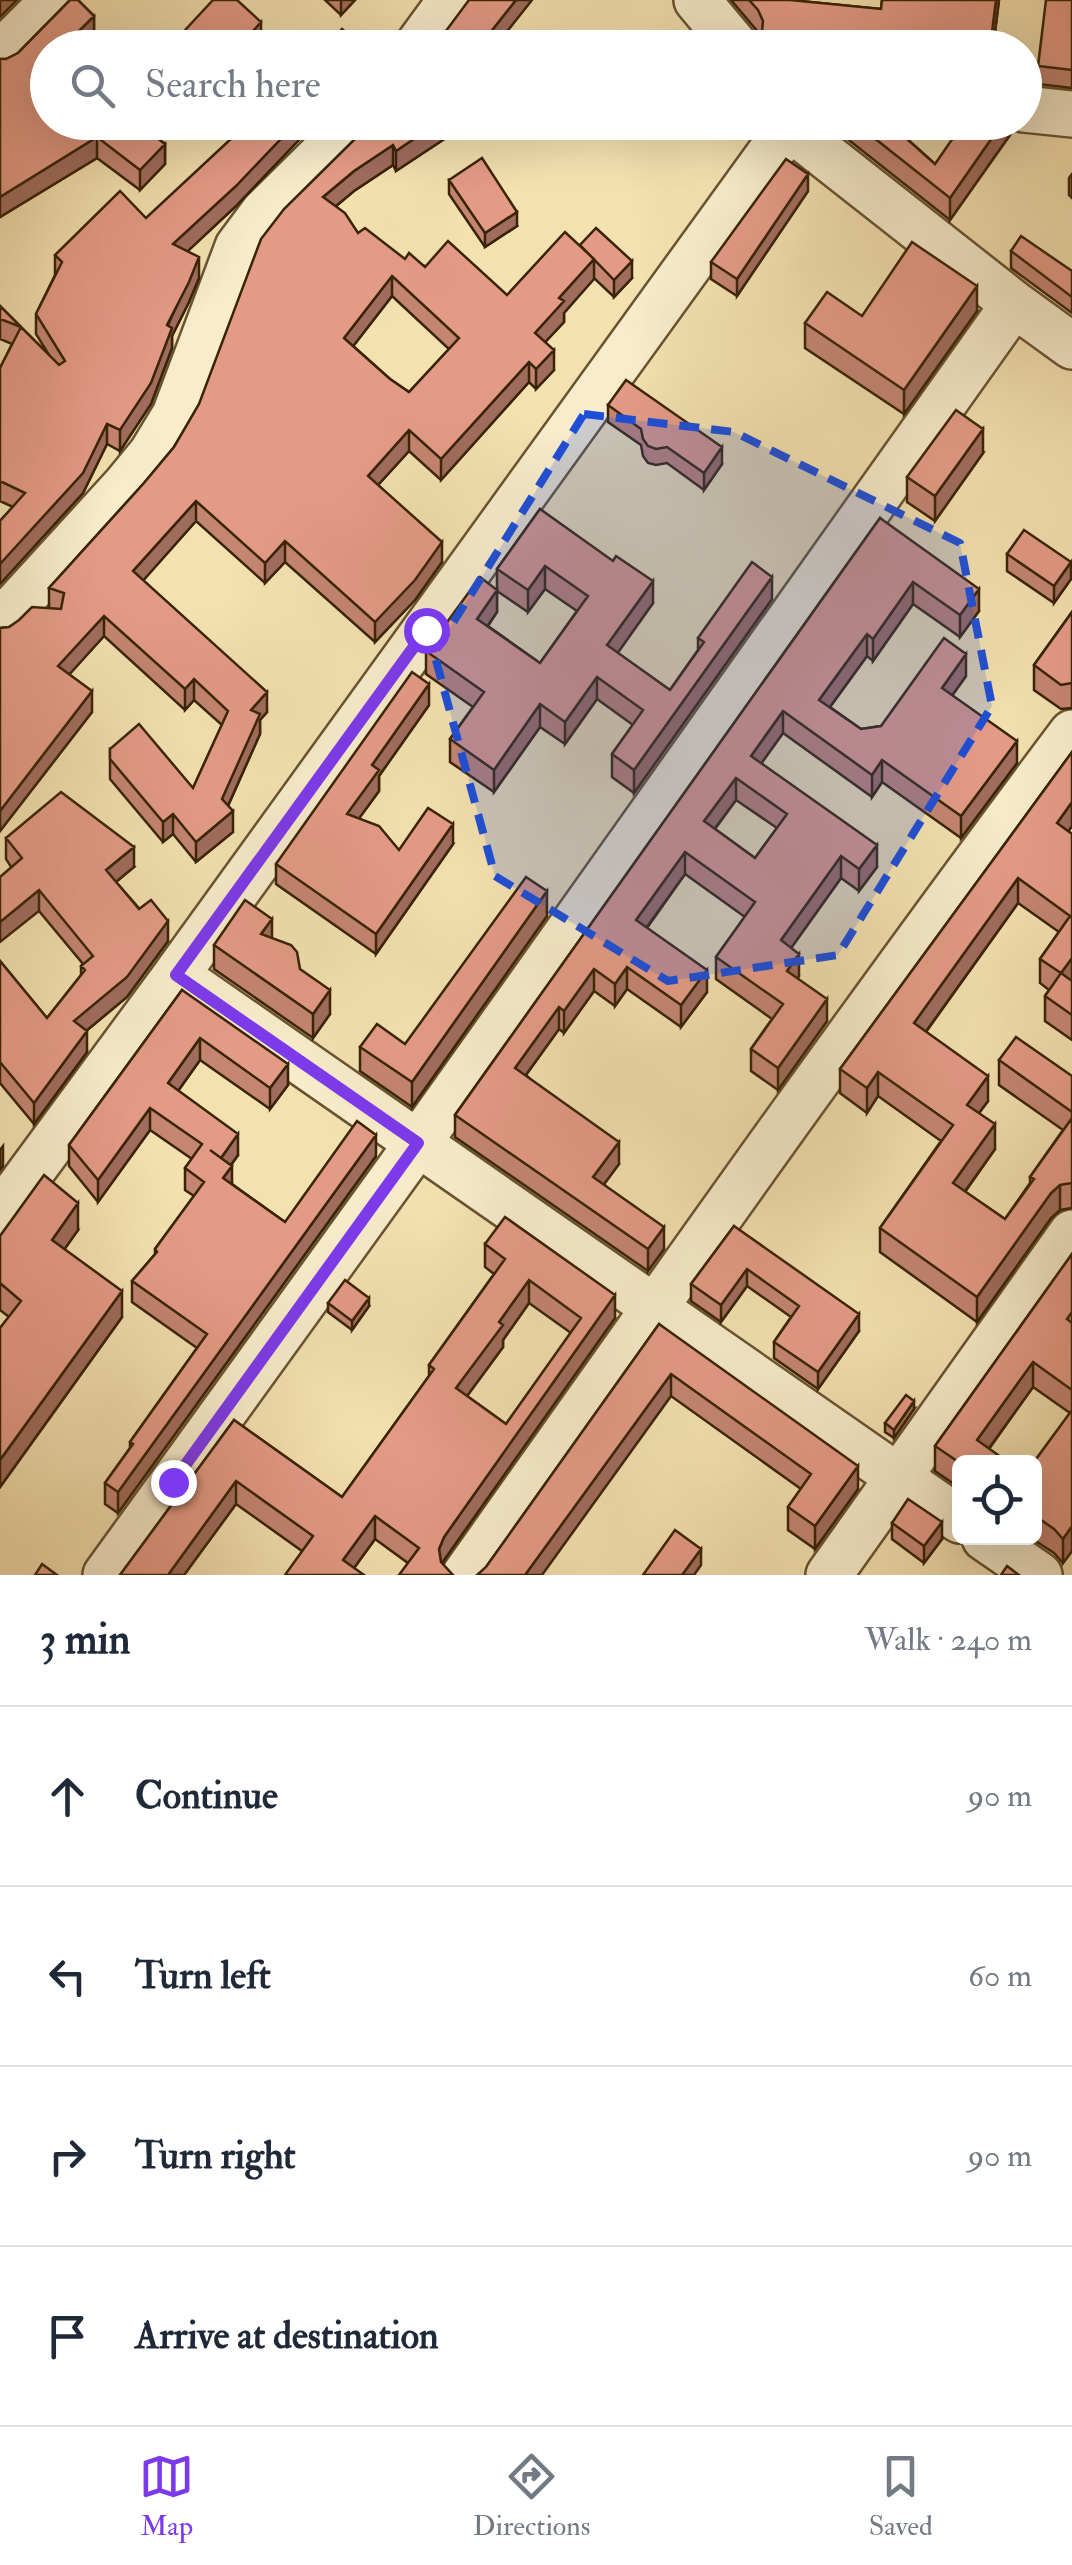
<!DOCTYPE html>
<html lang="en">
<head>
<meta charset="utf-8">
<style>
	:root { --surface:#fff; --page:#f6f6f7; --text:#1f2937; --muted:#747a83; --line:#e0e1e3; --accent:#7c3aed }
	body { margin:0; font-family:"IM FELL Double Pica",serif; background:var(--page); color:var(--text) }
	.controls { position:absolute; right:30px; bottom:30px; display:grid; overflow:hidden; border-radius:15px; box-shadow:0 10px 40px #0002 }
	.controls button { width:90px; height:90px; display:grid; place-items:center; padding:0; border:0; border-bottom:2px solid var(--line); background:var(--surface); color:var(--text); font:50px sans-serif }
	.stop { position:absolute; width:30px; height:30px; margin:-22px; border:8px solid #7c3aed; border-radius:50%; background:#fff }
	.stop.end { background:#7c3aed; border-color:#fff; box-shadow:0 2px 10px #0008 }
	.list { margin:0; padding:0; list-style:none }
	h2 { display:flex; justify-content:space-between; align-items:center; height:130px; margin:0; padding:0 40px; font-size:42px }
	h2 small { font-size:32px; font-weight:400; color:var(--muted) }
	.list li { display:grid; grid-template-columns:65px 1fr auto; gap:30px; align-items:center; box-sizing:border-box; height:180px; padding:0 40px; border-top:2px solid var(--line) }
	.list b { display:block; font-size:38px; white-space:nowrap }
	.list em { font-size:32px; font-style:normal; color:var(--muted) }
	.icon { flex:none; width:55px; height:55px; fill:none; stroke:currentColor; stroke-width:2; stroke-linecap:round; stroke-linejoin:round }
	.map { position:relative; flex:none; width:1072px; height:1575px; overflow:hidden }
	.search { position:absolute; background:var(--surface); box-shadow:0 10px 40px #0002; left:30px; right:30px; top:30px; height:110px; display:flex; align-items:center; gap:25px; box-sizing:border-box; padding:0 35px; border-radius:55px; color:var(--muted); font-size:38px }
	.sheet { height:850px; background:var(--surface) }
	nav { display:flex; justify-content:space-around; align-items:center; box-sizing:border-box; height:140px; border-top:2px solid var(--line); background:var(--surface); font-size:28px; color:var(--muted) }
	nav a { display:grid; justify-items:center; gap:5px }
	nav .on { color:var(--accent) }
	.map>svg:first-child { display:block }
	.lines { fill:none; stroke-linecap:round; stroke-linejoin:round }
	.minor-casing { stroke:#685330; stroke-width:50 }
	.minor { stroke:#f8eccc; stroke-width:45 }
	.wall { fill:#c48573; stroke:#392406; stroke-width:2.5; fill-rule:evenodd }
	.shaded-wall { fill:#a06c5e; stroke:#392406; stroke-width:2.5 }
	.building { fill:#e49b86; stroke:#392406; stroke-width:2.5; fill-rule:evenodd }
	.route { stroke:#7c3aed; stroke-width:12 }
	.marked { fill:#1d4ed8; fill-opacity:0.2; stroke:#1d4ed8; stroke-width:8; stroke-dasharray:20 12; stroke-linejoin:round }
</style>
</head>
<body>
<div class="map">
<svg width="1072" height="1575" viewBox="0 0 1072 1575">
	<rect width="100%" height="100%" fill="#f4e1b0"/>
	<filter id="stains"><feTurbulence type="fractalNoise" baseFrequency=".002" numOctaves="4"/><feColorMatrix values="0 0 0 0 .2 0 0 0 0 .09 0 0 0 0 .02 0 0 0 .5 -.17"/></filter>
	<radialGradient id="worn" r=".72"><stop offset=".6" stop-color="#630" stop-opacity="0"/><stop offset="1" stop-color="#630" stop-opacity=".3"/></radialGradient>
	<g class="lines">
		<g class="minor-casing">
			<path id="minor" d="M697 0 737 48
				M416 48 451 0
				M0 54 54 0
				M1024 109 1072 114
				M787 122 789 127 1014 304 1072 346
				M0 623 125 486 152 453 175 415 238 247 264 212 355 122
				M176 975 789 127
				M0 1214 176 975 960 1520
				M985 1538 1039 1575
				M106 1575 418 1143 1014 304
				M465 1575C665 1293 864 1010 1072 733
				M829 1575 1072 1233"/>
		</g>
		<use href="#minor" class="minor"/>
	</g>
	<path class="wall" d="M70 0H78L94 16V36L83 48H48V122H136L165 144V164L140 190 97 158 0 217V59H6L18 53Z
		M325 0H355L341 15Z
		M731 0H790L881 9 882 0H999L993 48H762V42L758 32Z
		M1072 0V88L1038 84V66Z
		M375 122H470L396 171 393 165 354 191 336 206 358 233 405 259 507 295 580 245 632 278 614 297 594 278 564 313V322L545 342 554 370 536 389 529 382 441 480 409 451 378 485 442 562 415 600 375 642 285 562 265 583 196 521 143 580 267 712 260 720V734L228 806 233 832 196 862 173 834 163 842 110 779V749L193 788 222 725 194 700 185 710 104 636 69 674 92 712 0 831V628L9 627 49 608V588L144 483 174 447ZM392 296 449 349 409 392 390 379 353 346Z
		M826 122H898L895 128 935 164 1012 122V132L950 220Z
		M1072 174V198L1069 195V178Z
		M449 180 517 226 485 247 449 194Z
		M808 191 737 296 711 279V262Z
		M236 206 187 251 199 278 189 302 172 336V348L151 404 120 451 107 444 83 493 0 584V521L13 507 0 501V368L12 344 0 339V306L49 355 36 334V314L55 275V255L146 218Z
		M1011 251 1072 271V313L1011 268Z
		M977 311 904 414 805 348V323L862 316Z
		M608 405 722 464 704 490 667 463 656 465 648 463 643 456 641 445 608 422Z
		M983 453 935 521 907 502V477Z
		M540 509 653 603 617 653 670 690 698 650V638L772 599 634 793 612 777V754L633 725 597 699 565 744 540 727 494 792 450 762V739L473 707 426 674V651L497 590V569ZM545 589 577 611 540 663 488 626 497 612V591L528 612Z
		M880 518 979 611 960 637 913 604 873 661 867 656 830 707 861 729 881 726 966 676 952 695 1017 763 961 838 882 782 872 797 783 733 761 763 877 867 859 891 841 878 791 948 799 976 797 978 827 1021 778 1090 751 1071V1049L772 1019 716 979V957L745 917 685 874 647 928 707 992 681 1027 627 989 615 1006 594 991 564 1033 559 1029 526 1075 619 1164 604 1184 664 1249 648 1271 455 1137V1115ZM736 800 777 828 755 858 715 829Z
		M1007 554 1071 579 1054 603 1007 571Z
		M1072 612V708L1061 709 1034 690V665Z
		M429 705 379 776V791L359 818 399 850 453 844 376 954 276 884V864Z
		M1072 752V826L1068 831 1072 834V1040L1045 1021V996L1049 990 1040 983V959L1059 932 1018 903 926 1032 988 1101 979 1113 995 1149 965 1192 1005 1219 1030 1183V1177L1063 1130 999 1085V1060L1072 1076V1208L1060 1210 1051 1218 977 1322 880 1252V1228L941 1141 878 1096 867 1113 840 1093V1069Z
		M6 838 134 867 116 882 168 941 127 997 86 1031 87 1052 34 1124 0 1083V961L47 1018 81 975V966L83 964 39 911 6 859Z
		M547 916 412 1107 360 1071V1047L405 1044Z
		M272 938 300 969 330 1014 313 1038 214 969V945Z
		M182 990 288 1085 270 1109 200 1060 178 1091 238 1155 231 1165 232 1184 285 1222 376 1156 118 1513 105 1504V1483L130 1448V1442L197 1348 132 1302V1281L155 1254V1249L194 1196 185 1190V1168L192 1159 150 1130 98 1202 69 1166V1145Z
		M734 1226 859 1331 818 1389 774 1358V1342L791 1317 747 1286 721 1322 691 1301V1284Z
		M78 1230 64 1249 122 1317 0 1487V1328L9 1317 0 1310V1236Z
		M485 1244 615 1318 444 1560 442 1564 451 1574 408 1563 375 1539 354 1568 302 1551 236 1504 184 1575H120L234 1420 342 1497 429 1376V1365L494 1274 485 1267ZM529 1303 571 1333 506 1424 467 1396 503 1347V1340Z
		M1072 1254V1551L1063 1563 1054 1553 1031 1538H1034V1462L1070 1413 1033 1387 989 1449 960 1462V1488L935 1471V1446Z
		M328 1303 369 1306 352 1330 328 1312Z
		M659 1324 858 1489 815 1549 788 1530V1507L801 1489 671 1396 486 1567Z
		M914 1409 894 1438 885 1432V1423Z
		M892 1523 942 1539 924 1563 892 1539Z"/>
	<path class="shaded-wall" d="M0 0H17L0 17Z
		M341 0H355L341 15Z
		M516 0H532L494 48H478Z
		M996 0H999L993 48H990Z
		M94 16V36L83 48H62Z
		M261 22V39L254 48H238Z
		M297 122H316L236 206 173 265V244Z
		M439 122H470L396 171V151Z
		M1003 122H1012V132L950 220V198Z
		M97 137V158L0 217V197Z
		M165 144V164L140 190V170Z
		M393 145V165L354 191 323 217V197L354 171Z
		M808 174V191L737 296V279Z
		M517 212V226L485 247V233Z
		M199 257V278L189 302 172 336V348L151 404 120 451V430Z
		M594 259V279L564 313V322L535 353V333L559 298Z
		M632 261V278L614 297V280Z
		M392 276V296L344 358V338Z
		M977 286V311L904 414V390Z
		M554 350V370L536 389V369Z
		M529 362V382L441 480V459Z
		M107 424V444L83 493 0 584V564Z
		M983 429V453L935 521V496Z
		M409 430V451L368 496V476Z
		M722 447V464L704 490V473Z
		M196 501V521L133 592V571Z
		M285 541V562L265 583V563Z
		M442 542V562L415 600 375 642V622Z
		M1071 562V579L1054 603V586Z
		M545 566V589L528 612V590Z
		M772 577V599L634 793V770Z
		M653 581V603L607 668V645Z
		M913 582V604L873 661V639Z
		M979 589V611L960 637V615Z
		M497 590V612L477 641V619Z
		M104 616V636L58 687V666Z
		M867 634V656L819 722V700Z
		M966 654V676L942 710V688Z
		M597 677V699L565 744V722Z
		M194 679V700L185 710V689Z
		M429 684V705L379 776V791L347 835V814L372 765Z
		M92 691V712L0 831V811Z
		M267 692V712L260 720V734L222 819V799L251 710Z
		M540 704V727L494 792V770Z
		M783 711V733L751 778V756Z
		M1017 741V763L961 838V816Z
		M882 760V782L872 797V775Z
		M736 778V800L704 843V821Z
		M1072 802V826L1057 848V823Z
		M233 811V832L196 862V842Z
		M173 814V834L163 842V822Z
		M453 824V844L376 954V934Z
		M877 845V867L859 891V869Z
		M134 847V867L106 890V870Z
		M685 852V874L636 942V920Z
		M841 856V878L781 962V940Z
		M1018 878V903L914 1048V1023Z
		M39 890V911L0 942V922Z
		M547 891V916L412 1107V1082Z
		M272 919V943L261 934Z
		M168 921V941L127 997 74 1041V1021Z
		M799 954V976L787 993V971Z
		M1072 958V983L1061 973Z
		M627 967V989L615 1006V984Z
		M594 969V991L564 1033V1011Z
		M707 970V992L681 1027V1005Z
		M330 990V1014L313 1038V1014Z
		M827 999V1021L778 1090V1068Z
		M559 1007V1029L515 1090V1068Z
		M87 1031V1052L34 1124V1103Z
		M200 1038V1060L168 1105V1083Z
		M288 1064V1085L270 1109V1088Z
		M878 1072V1096L867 1113V1088Z
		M988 1076V1101L967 1129V1105Z
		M150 1108V1130L98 1202V1180Z
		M995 1124V1149L953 1208V1183Z
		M238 1134V1155L221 1179V1158Z
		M376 1135V1156L118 1513V1492Z
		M619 1142V1164L593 1199V1177Z
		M3 1146V1166L0 1170V1150Z
		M232 1166V1187L223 1178Z
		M1060 1185V1210L1051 1218 977 1322V1297L1051 1193Z
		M78 1203V1230L52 1267V1240Z
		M664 1227V1249L648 1271V1249Z
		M747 1269V1286L721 1322V1305Z
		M529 1280V1303L503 1340V1347L456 1411V1388L499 1322Z
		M122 1291V1317L0 1487V1460Z
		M615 1295V1318L444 1560 439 1572V1549L444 1537Z
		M369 1298V1306L352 1330V1321Z
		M859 1314V1331L818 1389V1372Z
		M1033 1362V1387L979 1462 977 1440Z
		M671 1374V1396L542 1575H525Z
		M914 1401V1409L894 1438V1430Z
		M858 1466V1489L815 1549V1526Z
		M236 1481V1504L184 1575H168Z
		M375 1516V1539L349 1575 343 1560Z
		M942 1522V1539L924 1563V1546Z
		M1072 1526V1551L1063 1563V1539Z
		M701 1549V1565L694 1575H682Z"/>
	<path class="building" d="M70 0H78L94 16 62 48H48V122H136L165 144 140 170 97 137 0 197V59H6L18 53Z
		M213 0H237L261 22 238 48H179L174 42Z
		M469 0H516L478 48H431L437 43Z
		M749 0H790L881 9 882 0H996L990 48H823L829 38 762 31 763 21 758 10Z
		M1046 0H1072V70L1038 66Z
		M342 29 362 48H325Z
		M249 122H297L236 186 173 244 199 257 189 282 167 325 172 328 151 383 120 430 107 424 83 473 0 564V521L25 493 0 481V368L21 327 59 365 65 361 36 314 62 262 55 255 120 191 146 218Z
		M375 122H439L396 151 393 145 354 171 323 197 345 213 358 233 365 228 405 259 409 253 425 267 448 241 507 295 565 232 594 259 559 298 564 301 535 333 554 350 536 369 529 362 441 459 409 430 368 476 442 542 415 580 375 622 285 541 265 563 196 501 133 571 267 692 251 710 260 714 222 799 233 811 196 842 173 814 163 822 110 759V749L139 724 193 788 228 711 194 679 185 689 104 616 58 666 92 691 0 811V628L9 627 19 620 32 607 61 609 64 593 49 588 144 483 174 447 199 404 261 239 284 209 365 129ZM392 276 459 338 409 392 390 379 344 338Z
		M854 122H888L935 164 964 122H1003L950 198Z
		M482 158 517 212 485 233 449 180Z
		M786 159 808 174 737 279 711 262Z
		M596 228 632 261 614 280 580 245Z
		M1021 236 1072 271V297L1011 251Z
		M912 242 977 286 904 390 805 323 827 292 862 316Z
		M0 306 21 327 0 319Z
		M626 380 722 447 704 473 667 447 656 449 648 446 643 439 641 429 608 405Z
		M956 410 983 429 935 496 907 477Z
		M540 509 613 561 616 556 653 581 607 645 670 690 704 642 698 638 752 562 772 577 634 770 612 754 643 710 597 677 565 722 540 704 494 770 450 739 484 692 426 651 480 577 497 590 477 619 540 663 588 596 545 566 528 590 497 569Z
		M880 518 979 589 960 615 913 582 873 639 867 634 819 700 861 729 881 726 944 638 966 654 942 688 1017 741 961 816 882 760 872 775 783 711 751 756 877 845 859 869 841 856 781 940 799 954 787 971 827 999 778 1068 751 1049 783 1004 716 957 755 902 685 852 636 920 707 970 681 1005 627 967 615 984 594 969 564 1011 559 1007 515 1068 619 1142 593 1177 664 1227 648 1249 455 1115ZM736 778 787 814 755 858 704 821Z
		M1024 530 1071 562 1054 586 1007 554Z
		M1072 612V683L1061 685 1034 665Z
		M412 672 429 684 372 765 379 770 347 814 379 826 399 850 428 808 453 824 376 934 276 864Z
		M1072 752V802L1057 823 1072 834V958L1061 973 1040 959 1070 916 1018 878 914 1023 988 1076 967 1105 995 1124 953 1183 1005 1219 1034 1179 1030 1177 1072 1118V1183L1060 1185 1051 1193 977 1297 880 1228 953 1125 878 1072 867 1088 840 1069Z
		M61 792 134 847 106 870 139 909 151 900 168 921 127 977 74 1021 87 1031 34 1103 0 1062V961L47 1018 85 970 81 966 93 956 39 890 0 922V877L22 858 6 838Z
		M526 877 547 891 412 1082 360 1047 377 1024 405 1044Z
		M245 900 272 919 261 934 291 945 297 952 300 969 330 990 313 1014 214 945Z
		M1061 973 1072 981V1015L1045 996Z
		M182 990 288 1064 270 1088 200 1038 168 1083 238 1134 221 1158 210 1150 232 1166 223 1178 285 1222 357 1121 376 1135 118 1492 105 1483 133 1444 130 1442 207 1334 132 1281 157 1252 155 1249 204 1182 185 1168 202 1144 150 1108 98 1180 69 1145Z
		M1016 1037 1072 1076V1112L999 1060Z
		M44 1175 78 1203 52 1240 122 1291 0 1460V1328L21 1301 0 1283V1236Z
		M505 1217 615 1295 444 1537 439 1549 441 1562 453 1575H399L419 1548 375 1516 343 1560 364 1575H285L313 1536 236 1481 168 1575H120L234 1420 342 1497 434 1369 429 1365 505 1259 485 1244ZM529 1280 581 1318 506 1424 456 1388 503 1325 499 1322Z
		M734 1226 859 1314 818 1372 774 1342 799 1306 747 1269 721 1305 691 1284Z
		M1072 1254V1312L1067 1319 1072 1323V1390L1033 1362 977 1440 1008 1462 960 1463 935 1446Z
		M345 1280 369 1298 352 1321 328 1303Z
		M659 1324 858 1466 815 1526 788 1507 811 1474 671 1374 525 1575H477L486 1567Z
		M906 1395 914 1401 894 1430 885 1423Z
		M1072 1410V1526L1063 1539 1054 1529 1034 1515V1462Z
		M908 1499 942 1522 924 1546 892 1523Z
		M675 1530 701 1549 682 1575H643Z
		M42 1564 57 1575H35Z
		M1007 1566 1019 1575H1001Z"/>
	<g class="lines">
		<path class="route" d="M173 1482 418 1143 176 975 426 630"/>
	</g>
	<path class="marked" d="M584 414 734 432 960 543 992 706 838 955 668 981 495 876 434 653Z"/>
	<rect width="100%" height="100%" filter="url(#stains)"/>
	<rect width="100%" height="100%" fill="url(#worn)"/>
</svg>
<div class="controls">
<button><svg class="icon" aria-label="locate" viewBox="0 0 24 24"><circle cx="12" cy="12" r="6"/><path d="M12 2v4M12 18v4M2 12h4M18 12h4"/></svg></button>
</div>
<div class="stop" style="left:426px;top:630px"></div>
<div class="stop end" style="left:173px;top:1482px"></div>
<div class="search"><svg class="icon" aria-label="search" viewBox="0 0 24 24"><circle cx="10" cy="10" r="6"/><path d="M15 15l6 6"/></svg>Search here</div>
</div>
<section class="sheet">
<h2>3 min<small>Walk · 240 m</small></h2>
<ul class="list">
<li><svg class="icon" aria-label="ahead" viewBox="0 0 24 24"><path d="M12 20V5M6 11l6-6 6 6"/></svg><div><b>Continue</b></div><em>90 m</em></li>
<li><svg class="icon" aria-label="left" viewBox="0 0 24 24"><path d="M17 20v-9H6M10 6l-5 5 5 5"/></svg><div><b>Turn left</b></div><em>60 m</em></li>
<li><svg class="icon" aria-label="right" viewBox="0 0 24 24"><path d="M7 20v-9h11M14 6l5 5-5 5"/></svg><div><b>Turn right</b></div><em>90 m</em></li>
<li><svg class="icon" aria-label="arrive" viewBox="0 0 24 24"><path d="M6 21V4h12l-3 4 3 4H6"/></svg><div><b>Arrive at destination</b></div></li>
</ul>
</section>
<nav>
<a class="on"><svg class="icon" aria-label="map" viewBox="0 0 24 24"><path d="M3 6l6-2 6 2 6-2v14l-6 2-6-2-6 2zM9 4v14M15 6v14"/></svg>Map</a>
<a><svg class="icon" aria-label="directions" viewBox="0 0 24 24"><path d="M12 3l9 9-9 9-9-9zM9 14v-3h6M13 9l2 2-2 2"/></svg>Directions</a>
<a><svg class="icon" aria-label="saved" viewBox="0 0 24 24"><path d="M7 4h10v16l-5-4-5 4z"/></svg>Saved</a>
</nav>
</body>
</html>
